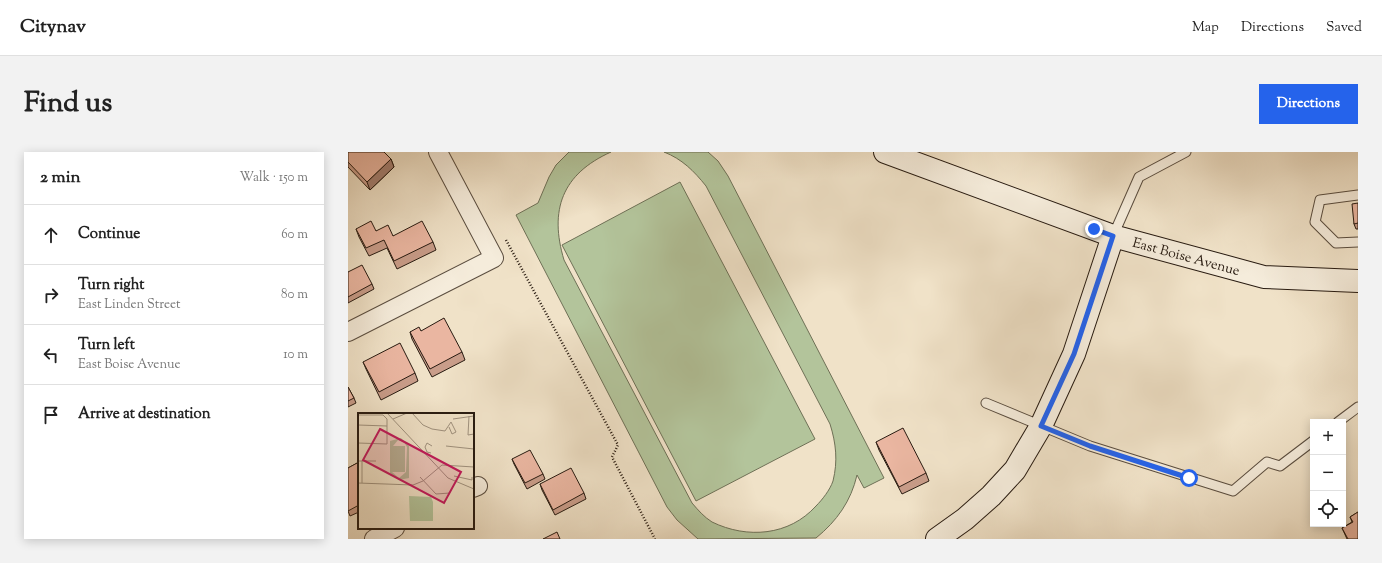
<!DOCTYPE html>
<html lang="en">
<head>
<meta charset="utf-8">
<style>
	:root { --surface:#fff; --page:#f2f2f2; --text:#222; --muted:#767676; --line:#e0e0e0; --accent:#2563eb }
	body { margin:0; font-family:"Sorts Mill Goudy",serif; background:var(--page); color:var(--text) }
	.controls { position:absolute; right:12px; bottom:12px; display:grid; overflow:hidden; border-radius:0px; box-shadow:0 2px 10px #0003 }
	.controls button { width:36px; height:36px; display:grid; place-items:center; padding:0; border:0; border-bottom:1px solid var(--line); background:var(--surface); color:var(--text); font:20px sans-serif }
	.stop { position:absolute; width:12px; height:12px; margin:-9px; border:3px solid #2563eb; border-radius:50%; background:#fff }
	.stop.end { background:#2563eb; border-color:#fff; box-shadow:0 1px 4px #0008 }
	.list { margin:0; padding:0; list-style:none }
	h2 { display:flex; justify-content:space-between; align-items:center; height:52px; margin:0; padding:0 16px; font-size:17px }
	h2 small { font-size:13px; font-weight:400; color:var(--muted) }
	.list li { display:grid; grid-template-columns:26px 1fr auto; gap:12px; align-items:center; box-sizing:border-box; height:60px; padding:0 16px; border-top:1px solid var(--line) }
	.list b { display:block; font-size:15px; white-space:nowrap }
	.list p { margin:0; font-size:13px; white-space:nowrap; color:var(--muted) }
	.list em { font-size:13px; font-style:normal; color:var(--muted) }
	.icon { flex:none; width:22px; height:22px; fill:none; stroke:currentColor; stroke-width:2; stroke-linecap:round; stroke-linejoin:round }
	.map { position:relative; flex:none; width:1010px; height:387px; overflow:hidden; border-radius:0px }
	header { display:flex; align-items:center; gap:24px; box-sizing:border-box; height:56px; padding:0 20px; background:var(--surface); border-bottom:1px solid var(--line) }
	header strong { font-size:19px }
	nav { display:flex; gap:22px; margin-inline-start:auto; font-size:14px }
	.intro { display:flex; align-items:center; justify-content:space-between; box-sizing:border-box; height:96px; padding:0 24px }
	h1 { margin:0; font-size:28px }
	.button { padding:10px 18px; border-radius:0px; background:var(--accent); color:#fff; font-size:14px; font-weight:700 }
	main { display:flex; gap:24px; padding:0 24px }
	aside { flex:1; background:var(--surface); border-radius:0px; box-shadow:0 2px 10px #0003 }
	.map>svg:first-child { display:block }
	.green { fill:#b3c49b; stroke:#6e7056 }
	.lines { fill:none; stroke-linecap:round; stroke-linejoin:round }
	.lane-casing { stroke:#5a4d3f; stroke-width:11 }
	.street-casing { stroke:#5a4d3f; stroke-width:20 }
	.secondary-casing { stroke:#281b11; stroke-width:24 }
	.path { stroke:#281b11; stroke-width:2.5; stroke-dasharray:1 2; stroke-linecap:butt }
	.lane { stroke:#f5ecdb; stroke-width:9 }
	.street { stroke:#f5ecdb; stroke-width:18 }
	.secondary { stroke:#f5ecdb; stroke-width:22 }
	.wall { fill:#c99d8a; stroke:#281b11 }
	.shaded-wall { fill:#a47f71; stroke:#281b11 }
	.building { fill:#eab6a1; stroke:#281b11 }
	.route { stroke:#2563eb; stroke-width:5 }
	.labels { text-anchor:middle; stroke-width:3.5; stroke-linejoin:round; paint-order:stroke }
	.street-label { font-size:14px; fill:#281b11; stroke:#f5ecdb }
	.inset-road { fill:none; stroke:#a0927f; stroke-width:1 }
	.view { fill:#c2185b; fill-opacity:0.15; stroke:#c2185b; stroke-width:2 }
	.inset-edge { fill:none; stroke:#281b11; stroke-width:2 }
</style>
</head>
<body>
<header>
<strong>Citynav</strong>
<nav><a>Map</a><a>Directions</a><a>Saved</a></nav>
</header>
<div class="intro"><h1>Find us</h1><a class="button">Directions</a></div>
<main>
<aside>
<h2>2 min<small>Walk · 150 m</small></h2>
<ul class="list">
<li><svg class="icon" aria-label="ahead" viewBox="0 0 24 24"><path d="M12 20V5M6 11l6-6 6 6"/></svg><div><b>Continue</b></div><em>60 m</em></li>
<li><svg class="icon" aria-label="right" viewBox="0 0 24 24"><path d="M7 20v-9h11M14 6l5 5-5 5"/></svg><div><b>Turn right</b><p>East Linden Street</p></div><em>80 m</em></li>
<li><svg class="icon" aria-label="left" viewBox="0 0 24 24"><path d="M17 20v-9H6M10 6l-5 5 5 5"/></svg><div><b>Turn left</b><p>East Boise Avenue</p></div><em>10 m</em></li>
<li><svg class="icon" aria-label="arrive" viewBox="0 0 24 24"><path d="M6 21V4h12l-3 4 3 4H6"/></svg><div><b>Arrive at destination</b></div></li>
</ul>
</aside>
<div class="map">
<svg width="1010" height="387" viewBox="0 0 1010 387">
	<rect width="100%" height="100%" fill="#f0e2c8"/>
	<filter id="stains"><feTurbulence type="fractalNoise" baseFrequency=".005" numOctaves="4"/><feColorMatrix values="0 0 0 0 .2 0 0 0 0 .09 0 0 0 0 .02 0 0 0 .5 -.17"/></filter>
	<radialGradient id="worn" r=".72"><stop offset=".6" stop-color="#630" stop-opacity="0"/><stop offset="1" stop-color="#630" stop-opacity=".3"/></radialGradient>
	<path class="green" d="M221 0H263C214 22 201 58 216 108L344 351C350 358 356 365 364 370 399 387 441 384 468 354 474 348 482 338 485 329 490 309 488 291 482 272L358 34C346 19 334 7 316 0H360L370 9 380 24 536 326 516 336 509 323C503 349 489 369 468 386L350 387 329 368 319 355 168 63 190 51 201 25 208 13Z
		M332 30 467 287 348 349 214 93Z"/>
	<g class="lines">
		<g class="lane-casing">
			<path id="lane" d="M1010 43 972 48 967 70 988 91 1010 90
				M765 84 791 25 838 0
				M638 251 742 294 885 339 919 310 932 314 965 289
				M990 270 1010 255"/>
		</g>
		<g class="street-casing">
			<path id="street" d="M0 180 146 106 90 0
				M125 336 130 334
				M26 387 47 376"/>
		</g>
		<g class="secondary-casing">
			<g id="secondary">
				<path id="s1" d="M537 0 765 84 916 125 1010 129"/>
				<path d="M589 387 617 367 643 344 667 318 693 274 726 202 765 84"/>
			</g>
		</g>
		<path class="path" d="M158 88 270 293 264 305 307 387"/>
		<use href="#lane" class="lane"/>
		<use href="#street" class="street"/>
		<use href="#secondary" class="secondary"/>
	</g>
	<path class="wall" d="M0 0 43 7 46 15 22 38 0 15Z
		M1010 51V77H1008L1006 72Z
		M8 77 28 79 45 84 85 90 88 98 49 117 39 96 21 104 11 85Z
		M0 120 24 132 26 137 0 151Z
		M73 179 114 200 117 208 84 225 64 187 62 180Z
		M15 210 67 221 70 229 33 248 18 217Z
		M0 235 6 246 8 251 0 255Z
		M528 290 578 321 581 329 554 342 531 298Z
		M164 307 195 322 197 327 179 337 166 312Z
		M11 310V360L2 364 0 359V316Z
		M192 332 236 341 238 347 207 363 194 338Z
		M1010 360V387H999L994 376 1004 370 1002 365Z"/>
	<path class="shaded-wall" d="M43 7 46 15 22 38 19 30Z"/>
	<path class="building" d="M0 0H36L43 7 19 30 0 10Z
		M1010 51V71L1006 72 1004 52Z
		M23 69 28 79 40 73 45 84 74 69 85 90 46 109 36 88 18 96 8 77Z
		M14 113 24 132 0 145V120Z
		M96 166 114 200 82 217 62 180 71 175 73 179Z
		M52 191 67 221 31 240 15 210Z
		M0 235 6 246 0 249Z
		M555 276 578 321 551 335 528 290Z
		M182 298 195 322 177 331 164 307Z
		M11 310V353L0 359V316Z
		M223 316 236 341 205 358 192 332Z
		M1010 360V387H1000L994 376 1005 370 1002 365Z
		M209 380 212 387H195Z"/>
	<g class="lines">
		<path class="route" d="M746 77 765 84 726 202 693 274 742 294 841 326"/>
	</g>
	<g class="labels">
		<g class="street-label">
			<text dy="5" stroke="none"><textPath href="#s1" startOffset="319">East Boise Avenue</textPath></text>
		</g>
	</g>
	<g transform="translate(10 261)">
		<rect width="116" height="116" fill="#f0e2c8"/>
		<path d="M43 25 51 33V65L41 67 32 60V28ZM40 27 46 29 49 34 48 59 41 65 34 59H47V33H35ZM51 83 73 84 75 89V108H52Z" fill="#b3c49b" fill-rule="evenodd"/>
		<path class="inset-road" d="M29 0 90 65 116 76M54 0 65 12 74 16 87 18 93 9M0 2H25L29 6V31L0 30M111 3 110 22 116 21M35 6 49 0M95 6 116 3M0 12 29 13M91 14 94 21 98 19 93 9M88 33 116 36M73 40 69 39 67 34 69 30 74 33M0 48H18M96 63 114 67V64M62 64 78 81 92 80M0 70 55 72 65 68 84 52 116 54M4 70V48"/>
		<path class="view" d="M22 16 103 59 86 90 5 47Z"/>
		<rect width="116" height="116" class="inset-edge"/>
	</g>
	<rect width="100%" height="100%" filter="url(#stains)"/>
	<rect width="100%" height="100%" fill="url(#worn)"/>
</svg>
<div class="controls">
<button>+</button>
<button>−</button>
<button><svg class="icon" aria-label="locate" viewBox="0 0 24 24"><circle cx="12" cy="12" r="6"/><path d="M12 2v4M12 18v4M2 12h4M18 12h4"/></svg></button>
</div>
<div class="stop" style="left:841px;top:326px"></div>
<div class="stop end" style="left:746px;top:77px"></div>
</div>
</main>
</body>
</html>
